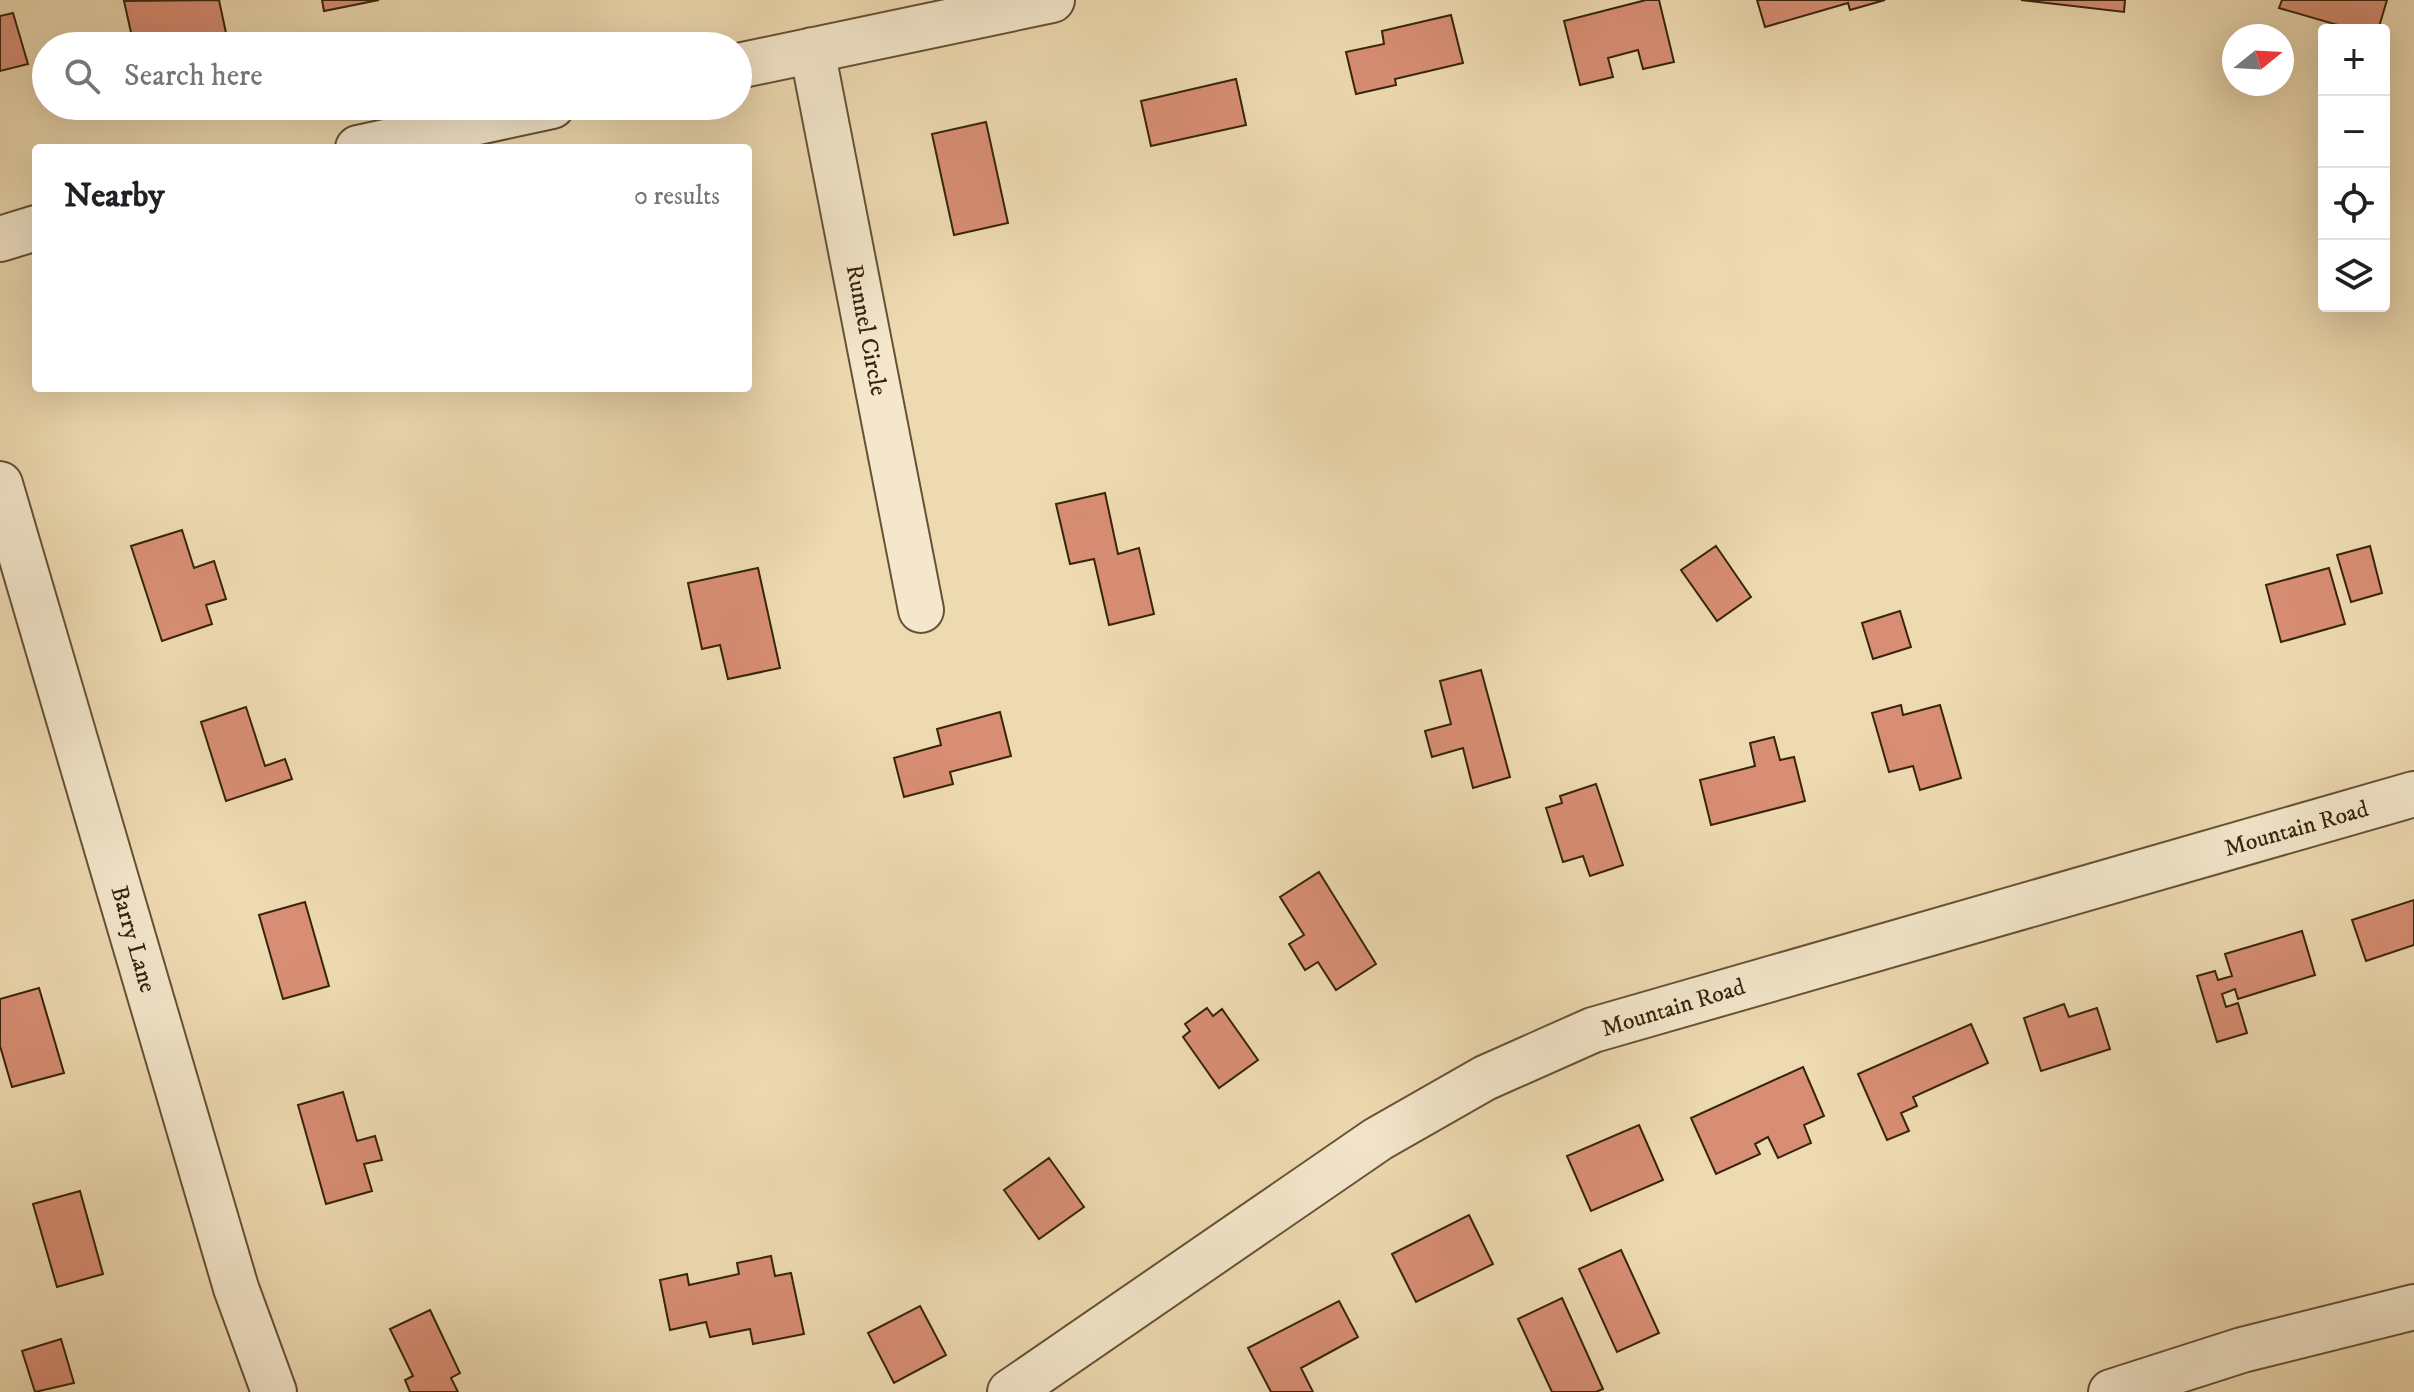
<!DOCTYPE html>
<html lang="en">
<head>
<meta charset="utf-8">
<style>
	:root { --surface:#fff; --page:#f6f6f6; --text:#202124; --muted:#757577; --line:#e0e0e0 }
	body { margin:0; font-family:"IM FELL DW Pica",serif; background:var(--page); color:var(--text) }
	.controls { position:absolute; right:24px; top:24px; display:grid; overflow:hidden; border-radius:8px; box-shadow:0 8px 32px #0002 }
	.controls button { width:72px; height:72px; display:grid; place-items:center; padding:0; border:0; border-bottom:2px solid var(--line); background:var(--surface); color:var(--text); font:40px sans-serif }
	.compass { position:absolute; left:2222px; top:24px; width:72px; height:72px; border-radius:50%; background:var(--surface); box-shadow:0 8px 32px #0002; rotate:72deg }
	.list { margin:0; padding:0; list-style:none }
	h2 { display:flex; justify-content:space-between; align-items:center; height:104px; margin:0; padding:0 32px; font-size:34px }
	h2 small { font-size:26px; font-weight:400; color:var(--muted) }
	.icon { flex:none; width:44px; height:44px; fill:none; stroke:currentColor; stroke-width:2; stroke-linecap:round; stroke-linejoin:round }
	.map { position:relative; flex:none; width:2414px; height:1392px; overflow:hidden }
	.search { position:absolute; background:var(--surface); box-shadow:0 8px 32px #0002; left:32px; top:32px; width:720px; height:88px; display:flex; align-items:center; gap:20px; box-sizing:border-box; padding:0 28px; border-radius:44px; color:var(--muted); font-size:30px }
	.panel { position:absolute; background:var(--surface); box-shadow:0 8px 32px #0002; left:32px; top:144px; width:720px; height:248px; border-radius:8px }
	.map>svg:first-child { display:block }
	.building { fill:#d88e74; stroke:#37240c; stroke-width:2 }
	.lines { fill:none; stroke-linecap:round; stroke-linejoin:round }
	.minor-casing { stroke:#655235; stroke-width:48 }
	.minor { stroke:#f4e7cc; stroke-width:44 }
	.labels { text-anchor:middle; stroke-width:8; stroke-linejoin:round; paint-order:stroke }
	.street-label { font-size:24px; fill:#37240c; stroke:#f4e7cc }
</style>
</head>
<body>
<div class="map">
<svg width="2414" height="1392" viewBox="0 0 2414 1392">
	<rect width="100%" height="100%" fill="#eedab1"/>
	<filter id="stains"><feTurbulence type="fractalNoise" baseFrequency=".0025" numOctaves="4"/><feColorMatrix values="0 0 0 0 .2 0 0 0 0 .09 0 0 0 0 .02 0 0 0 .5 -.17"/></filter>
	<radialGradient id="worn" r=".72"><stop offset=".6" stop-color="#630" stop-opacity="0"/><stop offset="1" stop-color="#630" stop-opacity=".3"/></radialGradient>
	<path class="building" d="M219 0 226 33 162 46H134L124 1Z
		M322 0H379L324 11Z
		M1646 0H1659L1674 62 1643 69 1638 50 1608 58 1613 77 1580 85 1564 21Z
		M1757 0H1885L1850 10 1848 3 1765 27Z
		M2021 0H2125L2124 12Z
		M2282 0H2387L2378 30H2355L2279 8Z
		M13 13 28 64 0 71V16Z
		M1451 15 1463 63 1395 79 1396 85 1356 94 1346 52 1384 44 1382 31Z
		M1236 79 1246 125 1151 146 1141 101Z
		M986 122 1008 223 954 235 932 134Z
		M1105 493 1118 554 1139 548 1154 614 1109 625 1094 559 1070 564 1056 504Z
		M182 530 194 568 214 561 226 599 206 605 212 624 162 641 131 546Z
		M1716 546 1751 597 1717 621 1681 570Z
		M2370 546 2382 593 2351 602 2337 555Z
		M758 568 780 668 728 679 720 645 702 649 688 583Z
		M2329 568 2345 624 2281 642 2266 585Z
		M1900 611 1911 647 1873 659 1862 623Z
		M1481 670 1510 777 1473 788 1463 748 1432 757 1425 731 1451 724 1440 681Z
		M1901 705 1903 715 1940 705 1961 778 1920 790 1913 766 1889 772 1872 713Z
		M246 707 265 766 285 759 292 779 226 801 201 722Z
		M1000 712 1011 756 950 772 953 784 904 797 894 758 941 745 937 729Z
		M1774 737 1780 760 1794 757 1805 801 1711 825 1700 780 1755 766 1750 743Z
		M1596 784 1623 865 1590 876 1583 856 1563 862 1546 808 1562 803 1560 796Z
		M1319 872 1376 964 1336 990 1318 962 1305 970 1289 944 1304 935 1280 897Z
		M2414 900V945L2366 961 2352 920Z
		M305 902 329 986 283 999 259 915Z
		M2302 931 2315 975 2238 999 2235 989 2222 994 2226 1007 2238 1003 2247 1033 2217 1042 2197 976 2215 971 2218 980 2232 976 2225 954Z
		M39 988 64 1073 12 1087 0 1046V999Z
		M2064 1004 2069 1017 2097 1008 2110 1049 2041 1071 2024 1018Z
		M1207 1008 1213 1016 1222 1009 1258 1060 1219 1088 1183 1037 1190 1031 1185 1024Z
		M1971 1024 1988 1063 1913 1097 1917 1106 1901 1113 1909 1131 1887 1140 1858 1074Z
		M1803 1067 1824 1116 1804 1125 1811 1143 1778 1158 1768 1137 1755 1144 1760 1154 1716 1174 1691 1118Z
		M343 1092 357 1141 375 1136 382 1160 364 1164 372 1191 326 1204 298 1105Z
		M1639 1125 1663 1180 1591 1211 1567 1156Z
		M1049 1158 1084 1207 1039 1239 1004 1190Z
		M80 1191 103 1274 57 1287 33 1204Z
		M1469 1215 1493 1264 1416 1302 1392 1254Z
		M1621 1250 1659 1333 1617 1352 1579 1269Z
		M771 1256 775 1276 791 1273 804 1334 753 1344 750 1329 710 1337 706 1322 670 1330 660 1280 687 1274 689 1285 739 1274 737 1263Z
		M1562 1298 1603 1389 1596 1392H1552L1518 1319Z
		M1339 1301 1358 1337 1301 1368 1313 1392H1271L1248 1348Z
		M920 1306 946 1355 894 1383 868 1333Z
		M430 1310 460 1373 451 1378 458 1392H410L405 1380 413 1376 390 1329Z
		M61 1339 74 1383 35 1392 22 1351Z"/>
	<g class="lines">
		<g class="minor-casing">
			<path id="minor" d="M812 50 921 610
				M738 66 1052 0
				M358 148 552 106
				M0 239 36 228
				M0 484 236 1288 274 1392
				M1010 1392 1378 1139 1485 1078 1593 1030 2414 794
				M2111 1392 2242 1350 2414 1307"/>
		</g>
		<use href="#minor" class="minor"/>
	</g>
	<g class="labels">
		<g class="street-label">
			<text transform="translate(867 330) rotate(79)" y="8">Runnel Circle</text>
			<text transform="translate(2296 828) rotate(-16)" y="8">Mountain Road</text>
			<text transform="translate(134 939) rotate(74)" y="8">Barry Lane</text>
			<text transform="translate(1673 1007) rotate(-17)" y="8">Mountain Road</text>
		</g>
	</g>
	<rect width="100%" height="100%" filter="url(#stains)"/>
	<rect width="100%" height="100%" fill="url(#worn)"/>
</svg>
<div class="controls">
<button>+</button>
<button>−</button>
<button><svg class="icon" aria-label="locate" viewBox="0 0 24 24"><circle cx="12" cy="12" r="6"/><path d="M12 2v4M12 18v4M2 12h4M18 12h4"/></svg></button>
<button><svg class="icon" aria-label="layers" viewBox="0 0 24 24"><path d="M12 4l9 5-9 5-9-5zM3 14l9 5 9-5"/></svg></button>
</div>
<svg class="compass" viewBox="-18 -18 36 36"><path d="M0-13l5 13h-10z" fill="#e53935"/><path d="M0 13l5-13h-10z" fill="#757577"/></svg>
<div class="search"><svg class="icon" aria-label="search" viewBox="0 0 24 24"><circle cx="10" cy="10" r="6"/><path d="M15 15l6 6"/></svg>Search here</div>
<section class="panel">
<h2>Nearby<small>0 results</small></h2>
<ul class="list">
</ul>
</section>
</div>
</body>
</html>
